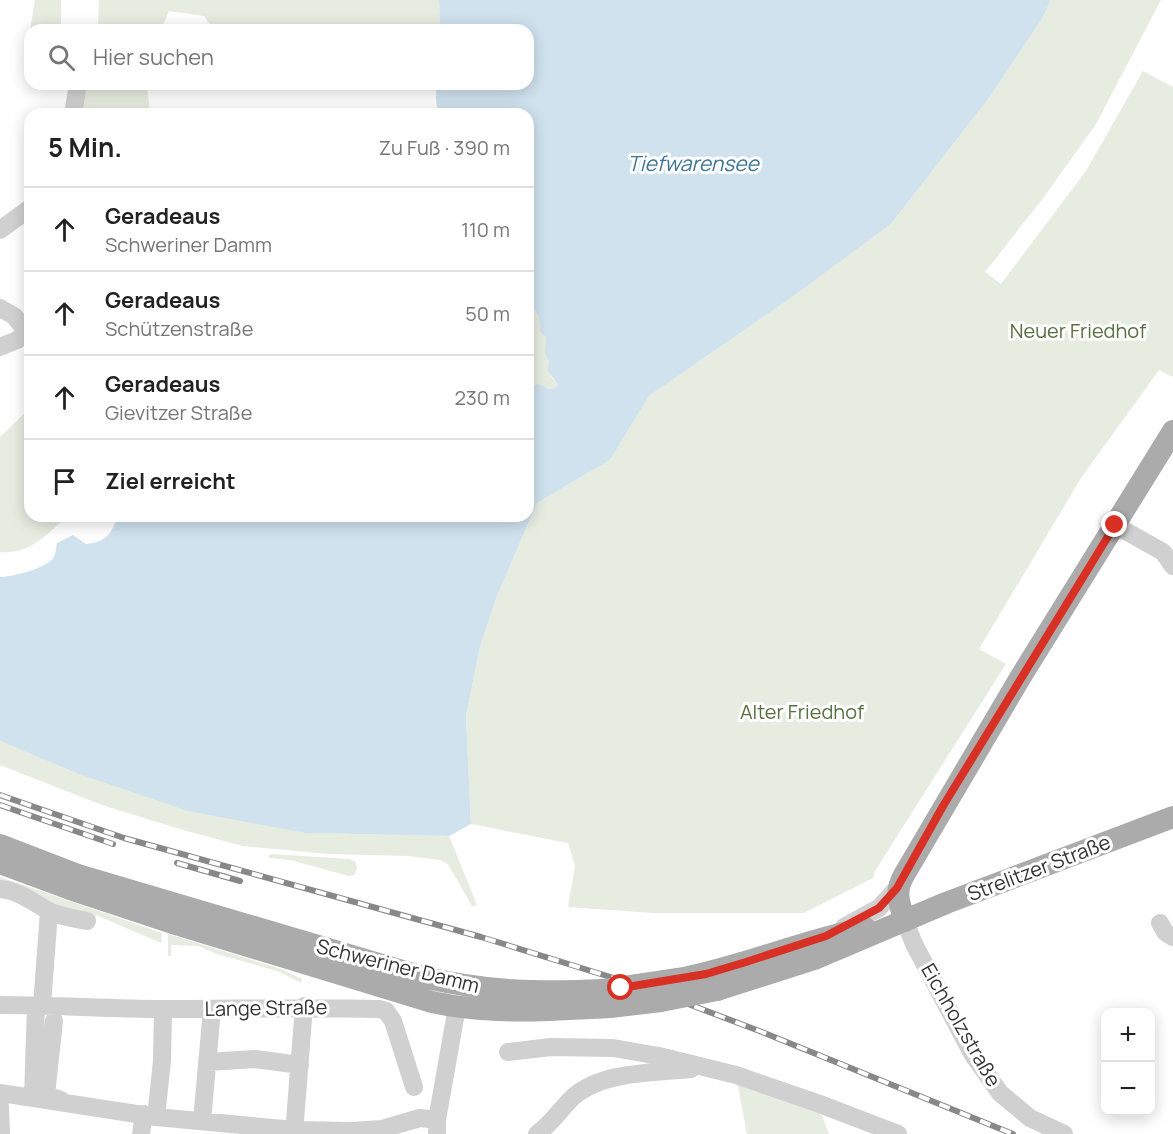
<!DOCTYPE html>
<html lang="de">
<head>
<meta charset="utf-8">
<style>
	:root { --surface:#fff; --page:#f6f6f6; --text:#222; --muted:#767676; --line:#e0e0e0 }
	body { margin:0; font-family:Manrope,sans-serif; background:var(--page); color:var(--text) }
	.controls { position:absolute; right:18px; bottom:18px; display:grid; overflow:hidden; border-radius:12px; box-shadow:0 3px 15px #0003 }
	.controls button { width:54px; height:54px; display:grid; place-items:center; padding:0; border:0; border-bottom:2px solid var(--line); background:var(--surface); color:var(--text); font:30px sans-serif }
	.stop { position:absolute; width:18px; height:18px; margin:-14px; border:4px solid #d93025; border-radius:50%; background:#fff }
	.stop.end { background:#d93025; border-color:#fff; box-shadow:0 2px 6px #0008 }
	.list { margin:0; padding:0; list-style:none }
	h2 { display:flex; justify-content:space-between; align-items:center; height:78px; margin:0; padding:0 24px; font-size:26px }
	h2 small { font-size:20px; font-weight:400; color:var(--muted) }
	.list li { display:grid; grid-template-columns:39px 1fr auto; gap:18px; align-items:center; box-sizing:border-box; height:84px; padding:0 24px; border-top:2px solid var(--line) }
	.list b { display:block; font-size:22px; white-space:nowrap }
	.list p { margin:0; font-size:20px; white-space:nowrap; color:var(--muted) }
	.list em { font-size:20px; font-style:normal; color:var(--muted) }
	.icon { flex:none; width:33px; height:33px; fill:none; stroke:currentColor; stroke-width:2; stroke-linecap:round; stroke-linejoin:round }
	.map { position:relative; flex:none; width:1173px; height:1134px; overflow:hidden }
	.search { position:absolute; background:var(--surface); box-shadow:0 3px 15px #0003; left:24px; top:24px; width:510px; height:66px; display:flex; align-items:center; gap:15px; box-sizing:border-box; padding:0 21px; border-radius:18px; color:var(--muted); font-size:22px }
	.panel { position:absolute; background:var(--surface); box-shadow:0 3px 15px #0003; left:24px; top:108px; width:510px; height:414px; border-radius:18px }
	.map>svg:first-child { display:block }
	.green { fill:#e6ecdf }
	.water { fill:#cfe2ee }
	.lines { fill:none; stroke-linecap:round; stroke-linejoin:round }
	.minor { stroke:#d0d0d0; stroke-width:18 }
	.major { stroke:#ababab; stroke-width:22 }
	.rail-casing { stroke:#888; stroke-width:6 }
	.rail { stroke:#fff; stroke-width:4; stroke-dasharray:11; stroke-linecap:butt }
	.major-bridge { stroke:#ababab; stroke-width:22 }
	.route { stroke:#d93025; stroke-width:8 }
	.labels { text-anchor:middle; stroke-width:6; stroke-linejoin:round; paint-order:stroke }
	.park-label { font-size:20px; fill:#56703f; stroke:#fff }
	.street-label { font-size:20px; fill:#333; stroke:#fff }
	.water-label { font-size:21px; font-style:italic; fill:#3f7597; stroke:#fff }
</style>
</head>
<body>
<div class="map">
<svg width="1173" height="1134" viewBox="0 0 1173 1134">
	<rect width="100%" height="100%" fill="#fff"/>
	<path class="green" d="M35 0H61V30H30Z
		M99 0H439L440 30H213L204 16 169 11 161 30H98Z
		M1051 0H1161L1096 124 1044 197 985 272 1001 284 1086 171 1143 71 1173 87V377L1159 370 1081 478 979 649 1006 664 875 871 873 878 804 913H653L568 907 575 866 568 843 471 824 466 716 480 647 497 596 537 503 610 460 649 396 795 295 891 224 989 98 1042 19Z
		M83 84H147L150 114H81Z
		M528 298 539 317 540 331 546 338 551 376 558 384 556 387 550 389 538 384 528 386Z
		M30 408V516H67C47 535 29 555 0 552V437Z
		M0 741 76 773 306 833 449 836 477 905 472 906 448 864 440 860 408 856 328 854 243 846 183 830 102 805 0 765Z
		M271 854 350 859 356 862 357 869 354 875 349 876 290 860 270 858 268 856Z
		M0 877 162 933 161 943 96 915 95 919 62 911 0 883Z
		M168 934 281 969 302 979 301 983 280 972 214 953 199 946 171 945V956H168Z
		M736 1075 817 1103 829 1134H747Z"/>
	<path class="water" d="M439 0H1051L1042 19 989 98 891 224 795 295 649 396 610 460 537 503 497 596 480 647 466 716 471 824 449 836 306 833 188 811 76 773 0 741V577C13 577 47 568 54 557 56 553 56 547 57 543L73 535 86 544C108 541 110 535 118 516H528V386L538 384 550 389 556 387 558 384 548 371 549 361 545 353 546 338 540 331 539 317 528 298V114H441C434 106 436 94 437 84H528V30H440Z"/>
	<g class="lines">
		<path class="minor" d="M73 114 78 84
			M0 230 30 208
			M0 308 14 316 27 332
			M0 347 17 340 30 330
			M1115 525 1163 552 1173 566
			M0 889C20 891 32 902 49 911 60 917 74 918 87 921
			M905 921 914 944 973 1055 1000 1093 1030 1118 1064 1134
			M1160 923 1165 932 1173 937
			M844 927 879 908 897 888
			M0 1005C55 1005 110 1009 165 1009 236 1009 308 1007 379 1009L386 1011 393 1021 414 1087
			M42 1005 49 912
			M54 1021 46 1095 61 1100
			M508 1052 551 1047 613 1048 659 1056 736 1075 817 1103 898 1134
			M208 1062 255 1059 300 1065
			M0 1093 156 1117 295 1130 352 1131 382 1129 420 1118 437 1120
			M33 1098 36 1005
			M0 1106 1 1134
			M156 1117 162 1061 163 1009
			M202 1121 212 1009
			M141 1134 144 1114
			M294 1134 304 1006
			M437 1134V1120L457 1007
			M537 1134C551 1124 560 1110 572 1098 601 1071 654 1073 691 1069"/>
		<path class="major" d="M0 845 78 875 423 977C488 992 537 993 604 990
			M0 863 70 889 179 925 432 1002C491 1015 550 1010 610 1007
			M905 921C899 902 894 893 904 875L1020 678 1173 431
			M678 979C742 967 801 941 865 928
			M717 990 814 959 946 903 1173 817"/>
		<g class="rail-casing">
			<path id="rail" d="M0 795 124 838 481 937 646 988 762 1032 1013 1134
				M0 805 113 844
				M177 863 240 881"/>
		</g>
		<use href="#rail" class="rail"/>
		<path class="major-bridge" d="M604 990 678 979
			M610 1007 661 1001 717 990"/>
	</g>
	<g class="lines">
		<path class="route" d="M621 988 706 974 746 962 826 936 879 908 897 888 943 806 1115 525"/>
	</g>
	<g class="labels">
		<g class="park-label">
			<text x="1078" y="338">Neuer Friedhof</text>
			<text x="802" y="719">Alter Friedhof</text>
		</g>
		<g class="street-label">
			<text transform="translate(1039 868) rotate(-21)" y="7">Strelitzer Straße</text>
			<text transform="translate(398 966) rotate(14)" y="7">Schweriner Damm</text>
			<text transform="translate(266 1008) rotate(-1)" y="7">Lange Straße</text>
			<text transform="translate(961 1025) rotate(60)" y="7">Eichholzstraße</text>
		</g>
		<g class="water-label">
			<text x="693" y="171">Tiefwarensee</text>
		</g>
	</g>
</svg>
<div class="controls">
<button>+</button>
<button>−</button>
</div>
<div class="stop" style="left:621px;top:988px"></div>
<div class="stop end" style="left:1115px;top:525px"></div>
<div class="search"><svg class="icon" aria-label="search" viewBox="0 0 24 24"><circle cx="10" cy="10" r="6"/><path d="M15 15l6 6"/></svg>Hier suchen</div>
<section class="panel">
<h2>5 Min.<small>Zu Fuß · 390 m</small></h2>
<ul class="list">
<li><svg class="icon" aria-label="ahead" viewBox="0 0 24 24"><path d="M12 20V5M6 11l6-6 6 6"/></svg><div><b>Geradeaus</b><p>Schweriner Damm</p></div><em>110 m</em></li>
<li><svg class="icon" aria-label="ahead" viewBox="0 0 24 24"><path d="M12 20V5M6 11l6-6 6 6"/></svg><div><b>Geradeaus</b><p>Schützenstraße</p></div><em>50 m</em></li>
<li><svg class="icon" aria-label="ahead" viewBox="0 0 24 24"><path d="M12 20V5M6 11l6-6 6 6"/></svg><div><b>Geradeaus</b><p>Gievitzer Straße</p></div><em>230 m</em></li>
<li><svg class="icon" aria-label="arrive" viewBox="0 0 24 24"><path d="M6 21V4h12l-3 4 3 4H6"/></svg><div><b>Ziel erreicht</b></div></li>
</ul>
</section>
</div>
</body>
</html>
